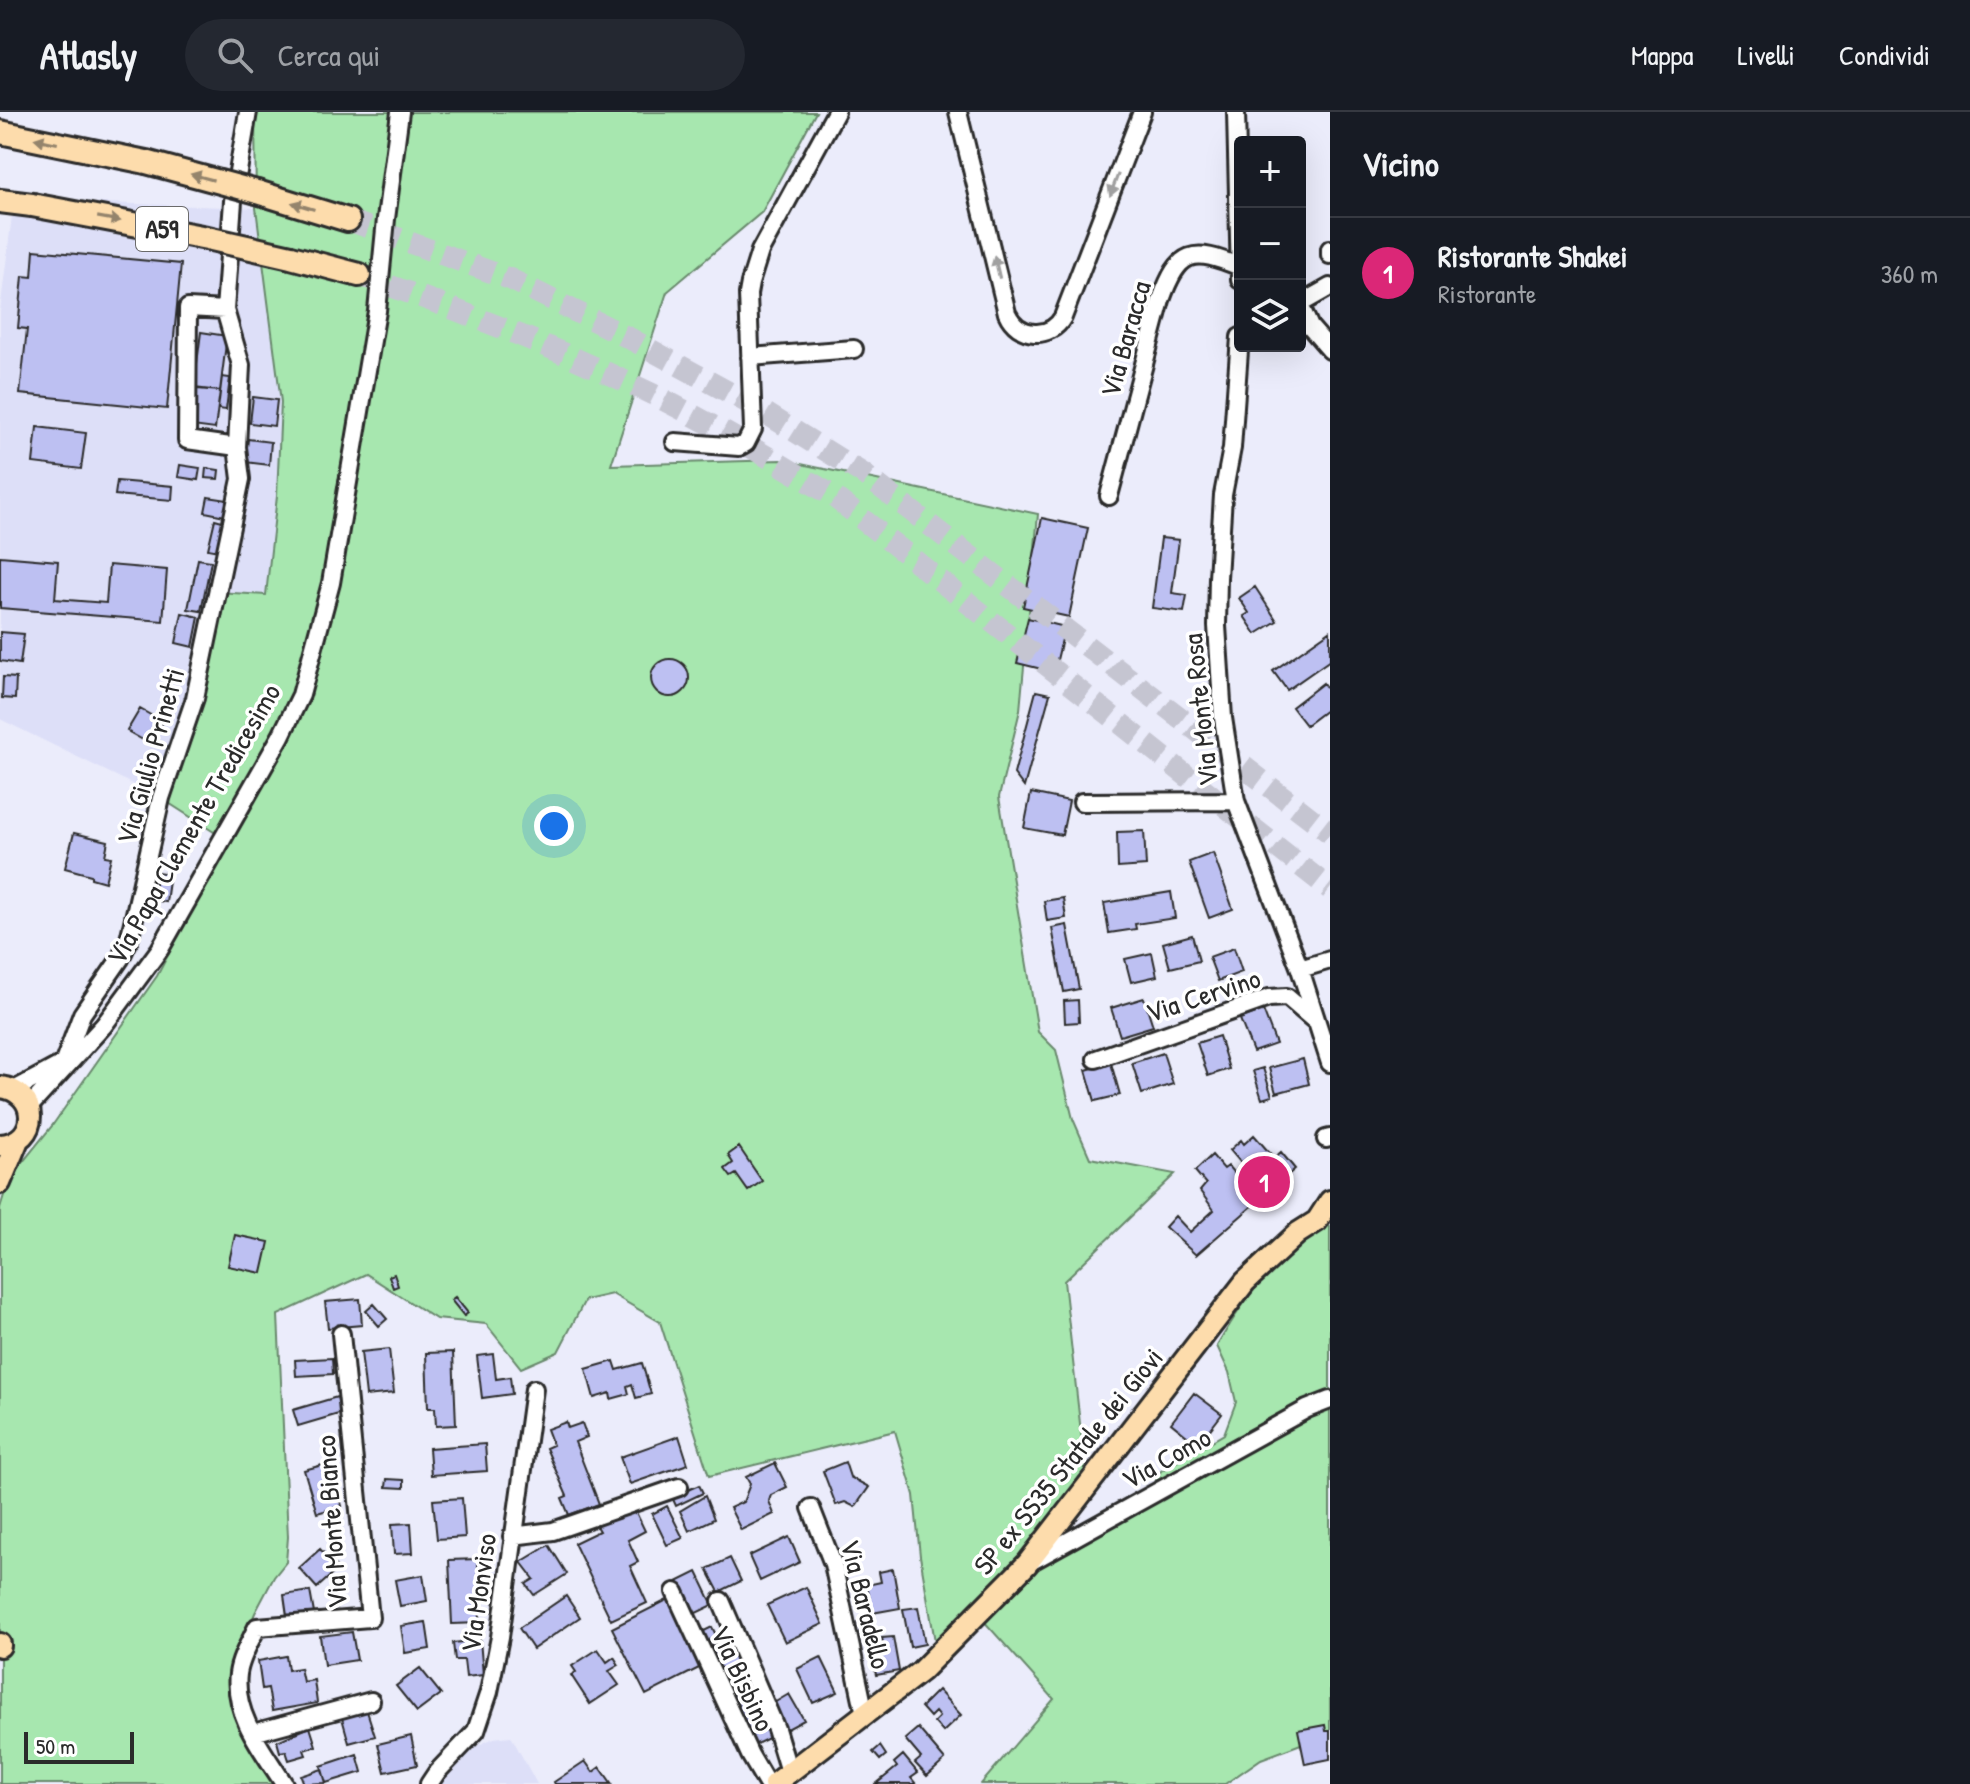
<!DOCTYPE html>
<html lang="it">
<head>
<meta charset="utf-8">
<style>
	:root { --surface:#171b24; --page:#242831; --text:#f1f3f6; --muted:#9ea1a6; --line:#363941; --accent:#db2777 }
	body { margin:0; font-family:"Patrick Hand",sans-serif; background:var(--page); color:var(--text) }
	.controls { position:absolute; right:24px; top:24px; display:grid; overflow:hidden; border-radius:8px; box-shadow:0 8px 32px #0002 }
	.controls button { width:72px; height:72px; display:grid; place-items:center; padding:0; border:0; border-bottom:2px solid var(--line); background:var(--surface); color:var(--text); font:40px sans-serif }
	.scale { position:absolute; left:24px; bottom:20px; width:110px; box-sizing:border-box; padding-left:8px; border:4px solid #2b2b2b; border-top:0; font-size:22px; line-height:28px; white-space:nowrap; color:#2b2b2b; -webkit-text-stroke:6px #fff; paint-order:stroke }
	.you { position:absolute; left:554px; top:714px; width:28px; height:28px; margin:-20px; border:6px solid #fff; border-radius:50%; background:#1a73e8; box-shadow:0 0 0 12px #1a73e833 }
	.badge { display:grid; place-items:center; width:52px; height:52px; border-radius:50%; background:var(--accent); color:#fff; font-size:26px; font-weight:700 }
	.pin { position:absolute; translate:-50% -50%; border:4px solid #fff; box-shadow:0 2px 8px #0006 }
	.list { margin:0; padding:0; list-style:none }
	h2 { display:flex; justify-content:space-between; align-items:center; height:104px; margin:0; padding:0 32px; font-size:34px }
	h2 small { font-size:26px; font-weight:400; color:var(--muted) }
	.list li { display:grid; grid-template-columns:52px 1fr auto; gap:24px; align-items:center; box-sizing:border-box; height:112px; padding:0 32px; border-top:2px solid var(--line) }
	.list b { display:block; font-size:30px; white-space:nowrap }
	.list p { margin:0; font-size:26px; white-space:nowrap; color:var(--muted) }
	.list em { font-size:26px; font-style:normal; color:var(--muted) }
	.icon { flex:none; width:44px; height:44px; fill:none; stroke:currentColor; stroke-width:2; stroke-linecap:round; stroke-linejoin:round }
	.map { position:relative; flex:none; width:1330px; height:1672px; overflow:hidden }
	header { display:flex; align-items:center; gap:48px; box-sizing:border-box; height:112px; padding:0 40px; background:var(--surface); border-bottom:2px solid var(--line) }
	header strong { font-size:38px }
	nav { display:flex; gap:44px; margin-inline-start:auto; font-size:28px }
	.search { width:560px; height:72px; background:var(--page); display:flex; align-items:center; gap:20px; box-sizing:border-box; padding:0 28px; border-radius:44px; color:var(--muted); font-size:30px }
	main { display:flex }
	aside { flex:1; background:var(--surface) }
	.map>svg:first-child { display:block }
	.built { fill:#dddff8 }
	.green { fill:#a7e7af; stroke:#69896d; stroke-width:2 }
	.building { fill:#bdc0f2; stroke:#2b2b2b; stroke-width:2 }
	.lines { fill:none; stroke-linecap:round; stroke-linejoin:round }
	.highway-tunnel { stroke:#c5c5d1; stroke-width:22; stroke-dasharray:22 11; stroke-linecap:butt }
	.minor-casing { stroke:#2b2b2b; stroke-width:22 }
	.major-casing { stroke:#2b2b2b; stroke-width:26 }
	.highway-casing { stroke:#2b2b2b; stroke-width:28 }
	.minor { stroke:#fff; stroke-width:16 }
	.major { stroke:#fddcac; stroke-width:20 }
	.highway { stroke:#fddcac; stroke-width:22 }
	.highway-bridge-casing { stroke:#2b2b2b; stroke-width:28; stroke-linecap:butt }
	.highway-bridge { stroke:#fddcac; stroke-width:22 }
	.oneway { fill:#94846c }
	.oneway2 { fill:#a0a0a0 }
	.labels { text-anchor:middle; stroke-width:7; stroke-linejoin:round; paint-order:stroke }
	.shield { fill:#fff; stroke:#6b6b6b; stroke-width:2 }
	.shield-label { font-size:26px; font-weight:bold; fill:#2b2b2b }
	.street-label { font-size:28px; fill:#2b2b2b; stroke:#fff }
</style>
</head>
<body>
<header>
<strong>Atlasly</strong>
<div class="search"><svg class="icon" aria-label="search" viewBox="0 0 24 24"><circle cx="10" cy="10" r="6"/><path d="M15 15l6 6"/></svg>Cerca qui</div>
<nav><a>Mappa</a><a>Livelli</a><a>Condividi</a></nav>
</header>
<main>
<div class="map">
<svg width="1330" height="1672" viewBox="0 0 1330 1672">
	<rect width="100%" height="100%" fill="#ebecfb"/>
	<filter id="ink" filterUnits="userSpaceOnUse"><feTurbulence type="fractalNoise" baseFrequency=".0125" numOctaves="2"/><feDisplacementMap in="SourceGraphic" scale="16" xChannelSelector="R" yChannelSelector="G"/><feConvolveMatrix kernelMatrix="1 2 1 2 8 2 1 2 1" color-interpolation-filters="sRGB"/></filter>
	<g filter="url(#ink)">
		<path class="built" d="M14 88 256 96 281 290 277 384 266 484 161 686 0 607V199Z
			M511 1624 537 1672H441L468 1638 494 1626Z"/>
		<path class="green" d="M255 0H816L762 100 667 180 611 353 782 348 1038 402 1020 598 999 685 1038 920 1056 938 1073 1007 1090 1046 1175 1062 1064 1169 1087 1374 1029 1450 1144 1386 1161 1359 1224 1322 1236 1290 1229 1260 1217 1234C1245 1185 1277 1141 1328 1113L1330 1115V1621L1261 1647 1225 1672H981L1054 1587 982 1507 936 1535 920 1444 914 1383 895 1319 709 1364 660 1210 612 1182 585 1188 558 1240 521 1256 486 1212 436 1207 366 1162 278 1203 288 1425 286 1450 274 1465 255 1501 237 1545 228 1581 248 1632 273 1672H0V1096L9 1067 52 1014 157 864 228 729 161 686 217 480 266 483 277 384 281 290 256 96Z"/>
		<path class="building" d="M34 138 181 152 167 297 20 282 27 217 18 216 23 164 32 165Z
			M201 220 227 224 220 279 194 276Z
			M222 265 230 266 226 298 218 297Z
			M197 277 220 279 215 317 192 314Z
			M253 285 277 288 274 314 250 311Z
			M37 315 86 321 81 357 33 351Z
			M248 327 271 330 269 353 245 350Z
			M180 353 200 356 198 368 178 365Z
			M206 356 219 358 218 367 205 366Z
			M117 369 173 374 172 388 115 383Z
			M208 385 228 388 225 404 205 400Z
			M1042 406 1088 416 1069 505 1023 495Z
			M215 407 226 410 219 439 208 437Z
			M1161 426 1179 428 1172 481 1187 483 1184 500 1152 496Z
			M0 444 58 449 55 487 106 491 109 453 167 458 163 509 0 496Z
			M198 447 211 449 201 499 188 497Z
			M1255 475 1277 509 1256 522 1244 504 1249 501 1239 486Z
			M182 501 199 505 193 535 176 531Z
			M1028 506 1065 515 1054 560 1017 551Z
			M1330 519V548L1287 578 1273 559Z
			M0 520 24 522 20 552 0 549Z
			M651 566a19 19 0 1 1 38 0a19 19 0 1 1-38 0Z
			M3 565 16 566 15 587 2 586Z
			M1323 571 1330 581V595L1306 613 1292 595Z
			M1036 579 1050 582 1024 675 1014 662Z
			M140 597 163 610 150 632 127 619Z
			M1031 681 1069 689 1062 723 1024 716Z
			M1144 719 1146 754 1118 756 1117 720Z
			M74 721 108 729 105 744 111 745 105 770 91 766V763L65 756Z
			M1213 741 1233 797 1209 806 1189 750Z
			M157 760 170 762 166 790 152 788Z
			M1171 780 1175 806 1135 812 1136 817 1109 821 1104 791Z
			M1063 786 1066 806 1047 809 1044 789Z
			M1067 813 1079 877 1064 880 1052 816Z
			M1192 823 1199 849 1170 856 1163 831Z
			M1234 836 1242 860 1218 869 1209 845Z
			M1152 841 1157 864 1131 870 1125 847Z
			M1144 886 1153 914 1120 924 1111 896Z
			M1078 888 1079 910 1065 911 1064 889Z
			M1263 898 1276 932 1253 940 1240 907Z
			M1219 924 1229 957 1208 964 1197 931Z
			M1163 941 1173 972 1142 982 1132 951Z
			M1303 947 1309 972 1276 981 1269 956Z
			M1111 951 1120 983 1095 989 1086 958Z
			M1263 956 1272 984 1262 987 1253 959Z
			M1254 1023 1274 1046 1281 1040 1295 1057 1196 1143 1165 1115 1175 1104 1190 1120 1214 1098 1200 1079 1206 1072 1195 1059 1212 1043 1224 1057 1228 1054 1244 1073 1252 1064 1230 1038 1241 1028 1244 1032Z
			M739 1035 762 1069 748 1079 736 1062 731 1065 725 1057 733 1051 728 1043Z
			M235 1123 269 1130 262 1161 228 1154Z
			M394 1162 398 1174 393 1176 389 1164Z
			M455 1185 468 1201 464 1204 451 1188Z
			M360 1187 362 1213 328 1216 325 1190Z
			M374 1192 387 1207 379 1214 366 1199Z
			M389 1237 394 1281 366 1284 361 1240Z
			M453 1240 456 1313 436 1314 435 1296H428L426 1241Z
			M493 1242 496 1267 510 1265 512 1282 482 1286 477 1244Z
			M332 1246 333 1262 296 1264 295 1248Z
			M614 1249 617 1258 642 1251 651 1282 636 1286 632 1272 627 1274 629 1282 611 1287 610 1281 594 1286 586 1257Z
			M1194 1281 1222 1302 1198 1333 1171 1311Z
			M337 1285 342 1301 298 1314 293 1298Z
			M566 1310 568 1316 582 1311 587 1325 575 1330 599 1392 569 1403 562 1386 567 1384 546 1336 553 1333 547 1317Z
			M679 1324 688 1352 630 1372 620 1345Z
			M485 1332 487 1359 431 1363 429 1336Z
			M845 1350 850 1365 869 1375 855 1395 845 1390 836 1393 823 1359Z
			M330 1351 342 1394 317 1401 304 1358Z
			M775 1351 787 1375 771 1383 769 1389 774 1402 741 1418 730 1396 743 1390 750 1372 746 1365Z
			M387 1367 404 1368V1376L386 1375Z
			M699 1373 703 1381 676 1394 672 1385Z
			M705 1384 714 1407 689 1419 680 1399Z
			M462 1386 465 1425 437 1427 433 1388Z
			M667 1394 683 1426 667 1433 652 1402Z
			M634 1396 645 1419 628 1428 638 1450 630 1454 647 1491 611 1508 574 1431 599 1419 596 1414Z
			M411 1411 413 1441 394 1442 392 1412Z
			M789 1425 800 1450 760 1469 749 1444Z
			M549 1433 567 1462 534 1483 526 1472 534 1467 521 1450Z
			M320 1437 338 1457 317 1476 299 1456Z
			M730 1446 741 1469 719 1480 707 1457Z
			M478 1447 480 1511 452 1512 449 1448Z
			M893 1457 900 1496 872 1501 867 1473 881 1470 879 1460Z
			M697 1460 713 1493 692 1503 677 1470Z
			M423 1463 427 1489 400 1494 395 1468Z
			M806 1475 823 1512 785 1530 767 1493Z
			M310 1479 315 1507 288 1511 284 1483Z
			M566 1484 580 1505 533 1537 519 1516Z
			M671 1486 705 1553 646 1583 612 1516Z
			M918 1495 925 1532 910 1535 903 1497Z
			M426 1510 430 1537 405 1541 401 1514Z
			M712 1515 718 1527 707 1531 702 1520Z
			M352 1520 357 1548 324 1553 320 1524Z
			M731 1525 746 1558 723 1569 707 1536Z
			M893 1525 899 1559 876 1563 871 1539 884 1536 882 1526Z
			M480 1528 483 1563 466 1565 464 1548H455L453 1531Z
			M598 1537 607 1550 614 1545 619 1553 609 1559 619 1573 590 1592 571 1563 576 1560 572 1554Z
			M286 1544 288 1558 300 1556 303 1570 314 1568 317 1591 272 1599 268 1576 262 1577 258 1549Z
			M821 1545 838 1580 813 1591 797 1557Z
			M420 1556 441 1582 417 1600 396 1574Z
			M746 1563 775 1623 750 1635 722 1575Z
			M938 1578 961 1603 943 1620 934 1610 939 1605 935 1600 930 1605 921 1595Z
			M789 1582 804 1608 782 1620 767 1595Z
			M367 1599 375 1624 349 1631 342 1606Z
			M1325 1613 1326 1619H1330V1647L1305 1652 1298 1618Z
			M310 1615 316 1634 304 1638 306 1643 289 1648 286 1639 280 1640 277 1629Z
			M918 1616 945 1648 927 1664 915 1651 921 1646 905 1627Z
			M411 1624 417 1653 385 1660 378 1632Z
			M880 1634 886 1643 880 1648 873 1640Z
			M357 1642 362 1660 326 1671 321 1654Z
			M903 1643 918 1661 911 1666 916 1672H876L897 1655 894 1651Z
			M585 1649 593 1660 600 1655 612 1672H555L554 1670Z
			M322 1657 326 1671 304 1672 301 1664Z"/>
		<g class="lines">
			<path class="highway-tunnel" d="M348 108 510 167 629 226 754 294 862 361 1330 721
				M359 163C458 197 557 236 652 282 714 313 774 348 833 384L1330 777"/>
			<g class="minor-casing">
				<path id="minor" d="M958 0 1007 201C1018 226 1050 228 1063 205L1142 0
					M1236 0 1240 168
					M1330 137V143
					M1300 192 1330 175
					M1300 193 1310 215 1330 238
					M225 198 233 89 248 0
					M1240 225 1232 336 1223 383 1218 466 1217 514 1223 606 1236 689 1300 857 1330 951
					M750 245 854 237
					M675 330 739 335 746 331 753 317 748 182 750 171 760 139 836 0
					M1109 384 1161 188C1179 138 1192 135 1240 155
					M1082 690 1236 689
					M1300 857 1330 848
					M1096 947 1269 886 1287 885 1315 909
					M64 950 82 902 120 847 129 828 161 686 195 586 241 367 237 335 187 328 188 196 225 198 241 253 237 335
					M14 978 64 951
					M29 995 104 913 160 837 281 624 301 583 331 471 377 199 386 107 400 0
					M1326 1027 1330 1026
					M811 1396 833 1452 865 1602
					M512 1424 553 1419 679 1375
					M1032 1449 1307 1297 1330 1288
					M675 1480 750 1643 767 1672
					M721 1489 776 1617 789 1660
					M253 1621 371 1589
					M284 1672C264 1640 233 1603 238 1562 240 1546 250 1530 257 1515L370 1506 341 1222
					M429 1672 437 1660 476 1619 489 1580 500 1525 534 1277"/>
			</g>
			<g class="major-casing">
				<path id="major" d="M0 975C40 979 40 1031 0 1033
					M0 1071 18 1028
					M0 1532V1534
					M774 1672 921 1559 1027 1452 1245 1170 1298 1121 1317 1109 1330 1089"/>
			</g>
			<g class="highway-casing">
				<path id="highway" d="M0 20 146 50
					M257 80 348 108
					M0 89 32 93
					M291 145 359 163"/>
			</g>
			<use href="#minor" class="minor"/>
			<use href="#major" class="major"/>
			<use href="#highway" class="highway"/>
			<g class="highway-bridge-casing">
				<path id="highway-bridge" d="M146 50 257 80
					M32 93 207 126 291 145"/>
			</g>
			<use href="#highway-bridge" class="highway-bridge"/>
		</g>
		<defs><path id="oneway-solid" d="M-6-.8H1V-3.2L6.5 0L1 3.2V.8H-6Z" transform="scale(2)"/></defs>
		<g class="oneway">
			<use href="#oneway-solid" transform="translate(46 29) rotate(-168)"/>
			<use href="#oneway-solid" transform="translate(202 65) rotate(-165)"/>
			<use href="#oneway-solid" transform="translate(303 94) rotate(-163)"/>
			<use href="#oneway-solid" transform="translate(109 107) rotate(10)"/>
		</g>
		<g class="oneway2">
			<use href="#oneway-solid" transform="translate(1114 73) rotate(111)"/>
			<use href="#oneway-solid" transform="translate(997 155) rotate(-103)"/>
		</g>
	</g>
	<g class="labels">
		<rect class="shield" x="136" y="95" width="52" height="44" rx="6"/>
		<g class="shield-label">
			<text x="162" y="126">A59</text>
		</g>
		<g class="street-label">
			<text transform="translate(1125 227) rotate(-74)" y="10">Via Baracca</text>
			<text transform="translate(1200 598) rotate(-96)" y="10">Via Monte Rosa</text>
			<text transform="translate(150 644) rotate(-74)" y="10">Via Giulio Prinetti</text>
			<text transform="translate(193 712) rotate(-60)" y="10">Via Papa Clemente Tredicesimo</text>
			<text transform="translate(1203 883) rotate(-18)" y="10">Via Cervino</text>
			<text transform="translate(1166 1346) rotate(-29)" y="10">Via Como</text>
			<text transform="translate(1068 1349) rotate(-51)" y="10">SP ex SS35 Statale dei Giovi</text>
			<text transform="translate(331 1410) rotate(-94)" y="10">Via Monte Bianco</text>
			<text transform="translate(478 1481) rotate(-82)" y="10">Via Monviso</text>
			<text transform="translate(866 1492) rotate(76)" y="10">Via Baradello</text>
			<text transform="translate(743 1566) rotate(65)" y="10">Via Bisbino</text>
		</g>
	</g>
</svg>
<div class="controls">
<button>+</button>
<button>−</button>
<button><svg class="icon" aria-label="layers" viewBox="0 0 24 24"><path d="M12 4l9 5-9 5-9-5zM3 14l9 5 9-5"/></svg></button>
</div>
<div class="scale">50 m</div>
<div class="you"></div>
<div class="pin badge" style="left:1264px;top:1070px">1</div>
</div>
<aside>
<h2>Vicino<small></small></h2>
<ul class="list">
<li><span class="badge">1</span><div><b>Ristorante Shakei</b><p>Ristorante</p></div><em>360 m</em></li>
</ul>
</aside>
</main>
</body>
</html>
